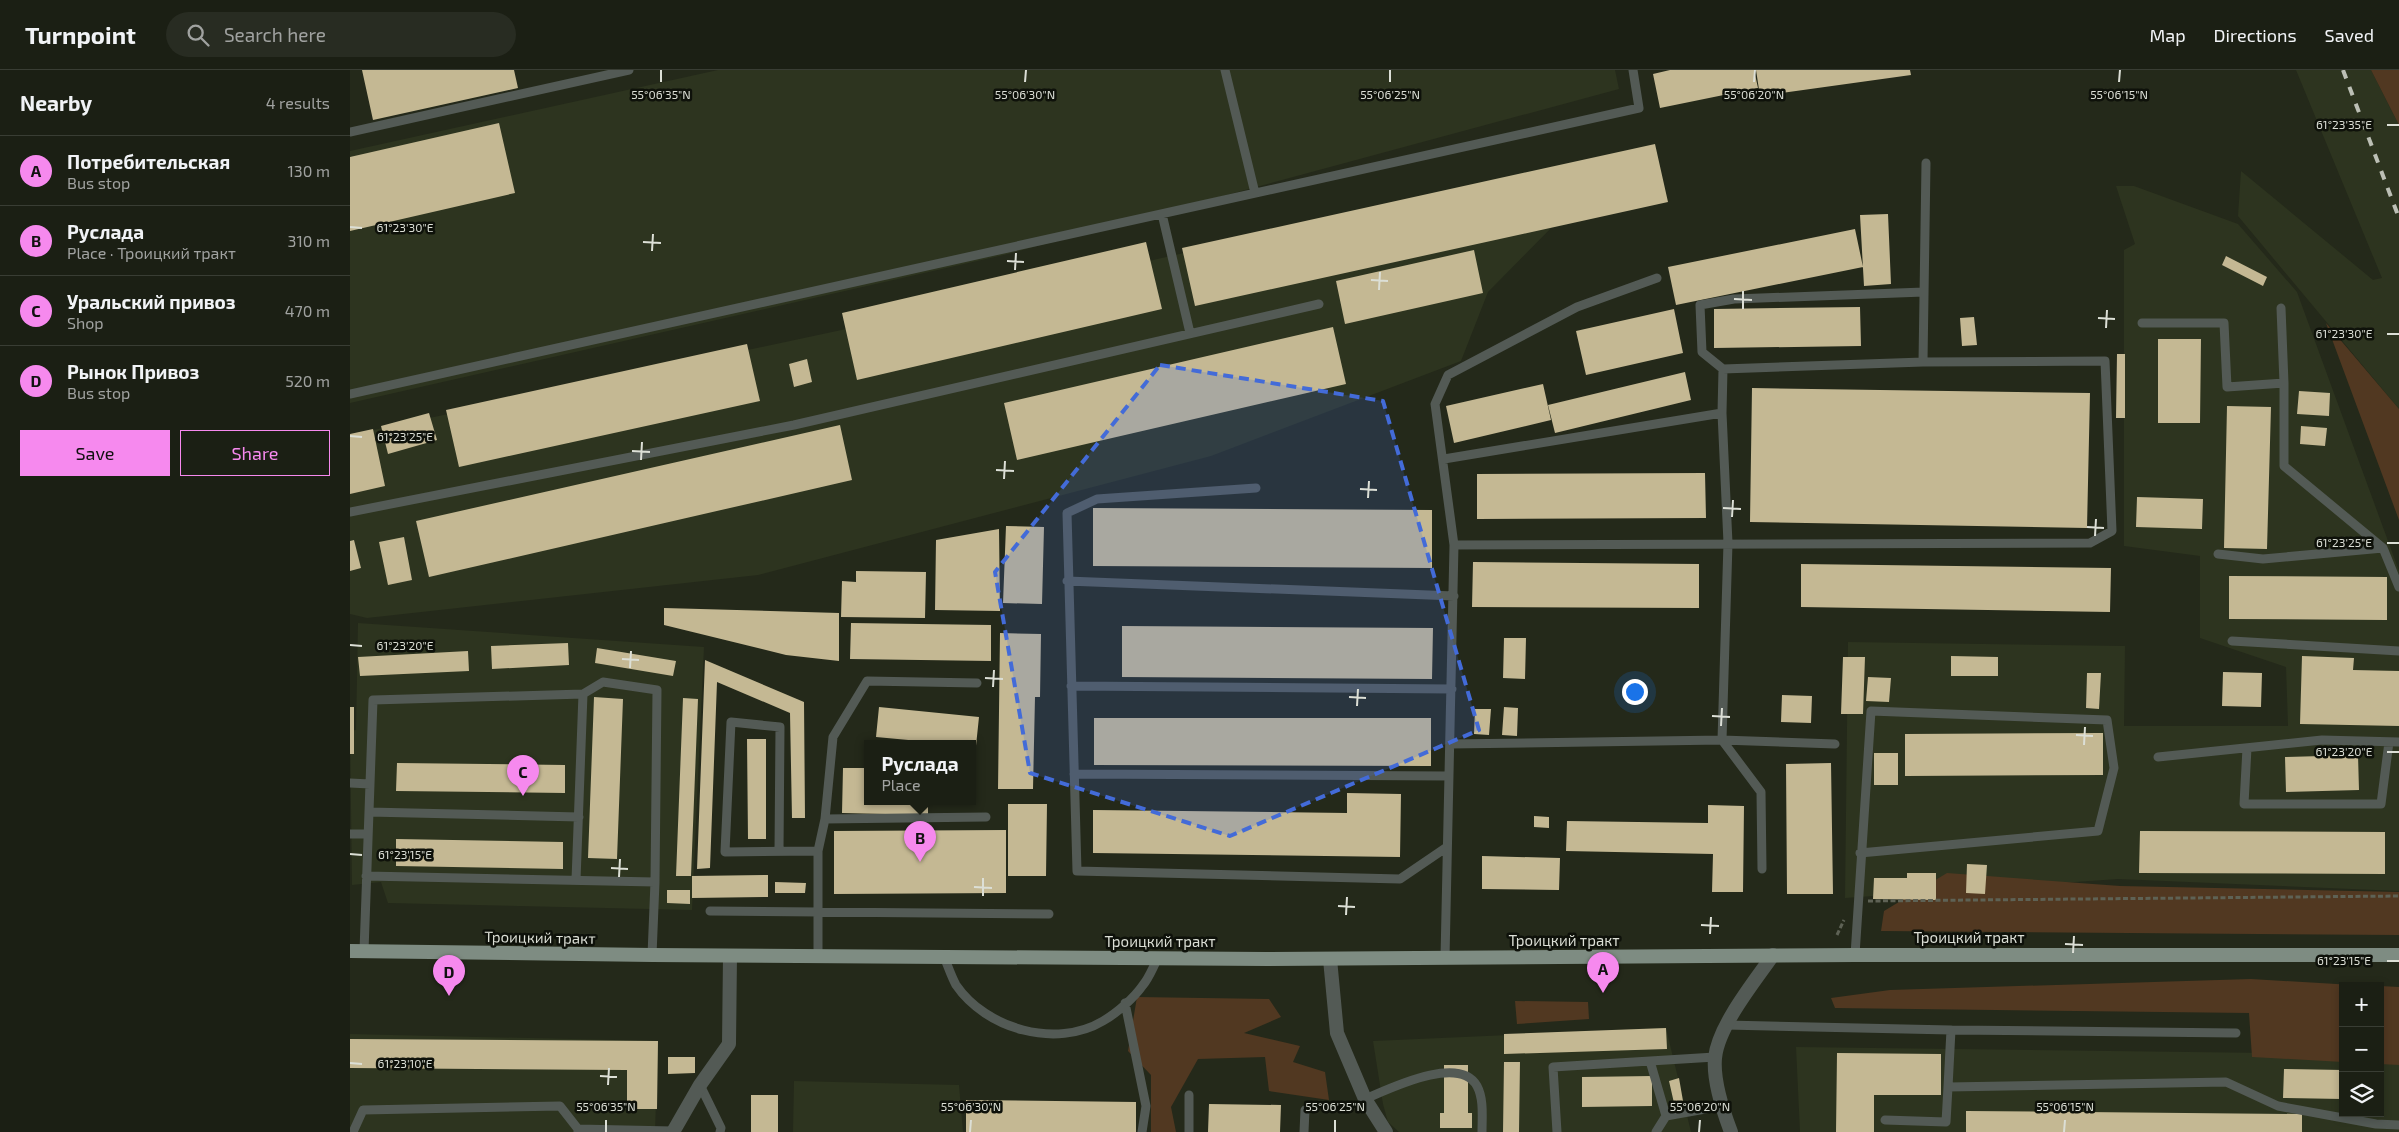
<!DOCTYPE html>
<html lang="en">
<head>
<meta charset="utf-8">
<style>
	:root { --surface:#1b1f14; --page:#282c22; --text:#f1f3f6; --muted:#a0a2a0; --line:#393d34; --accent:#f689ee }
	body { margin:0; font-family:"Exo 2",sans-serif; background:var(--page); color:var(--text) }
	.controls { position:absolute; right:15px; bottom:15px; display:grid; overflow:hidden; border-radius:0px; box-shadow:0 2px 8px #0003 }
	.controls button { width:45px; height:45px; display:grid; place-items:center; padding:0; border:0; border-bottom:1px solid var(--line); background:var(--surface); color:var(--text); font:25px sans-serif }
	.you { position:absolute; left:1284px; top:621px; width:18px; height:18px; margin:-12px; border:4px solid #fff; border-radius:50%; background:#1a73e8; box-shadow:0 0 0 8px #1a73e833 }
	.badge { display:grid; place-items:center; width:32px; height:32px; border-radius:50%; background:var(--accent); color:#111; font-size:16px; font-weight:700 }
	.pin { position:absolute; translate:-50% -41px; filter:drop-shadow(0 1px 2px #0008) }
	.pin::after { content:''; position:absolute; top:26px; width:18px; height:15px; background:inherit; clip-path:polygon(0 0,100% 0,50% 100%) }
	.popup { position:absolute; left:514px; top:670px; width:112px; height:65px; box-sizing:border-box; display:grid; place-content:center; border-radius:0px; background:var(--surface); filter:drop-shadow(0 1px 4px #0005); font-size:16px; white-space:nowrap; color:var(--muted) }
	.popup b { font-size:19px; color:var(--text) }
	.popup::after { content:''; position:absolute; left:50%; top:100%; margin-left:-10px; border:10px solid transparent; border-top-color:var(--surface) }
	.list { margin:0; padding:0; list-style:none }
	h2 { display:flex; justify-content:space-between; align-items:center; height:65px; margin:0; padding:0 20px; font-size:21px }
	h2 small { font-size:16px; font-weight:400; color:var(--muted) }
	.list li { display:grid; grid-template-columns:32px 1fr auto; gap:15px; align-items:center; box-sizing:border-box; height:70px; padding:0 20px; border-top:1px solid var(--line) }
	.list b { display:block; font-size:19px; white-space:nowrap }
	.list p { margin:0; font-size:16px; white-space:nowrap; color:var(--muted) }
	.list em { font-size:16px; font-style:normal; color:var(--muted) }
	.actions { display:flex; gap:10px; padding:15px 20px }
	.actions a { flex:1; padding:11px 0; border:1px solid var(--accent); border-radius:0px; text-align:center; font-size:18px; color:var(--accent) }
	.actions .main { background:var(--accent); color:#111 }
	.icon { flex:none; width:28px; height:28px; fill:none; stroke:currentColor; stroke-width:2; stroke-linecap:round; stroke-linejoin:round }
	.map { position:relative; flex:none; width:2049px; height:1062px; overflow:hidden }
	header { display:flex; align-items:center; gap:30px; box-sizing:border-box; height:70px; padding:0 25px; background:var(--surface); border-bottom:1px solid var(--line) }
	header strong { font-size:24px }
	nav { display:flex; gap:28px; margin-inline-start:auto; font-size:18px }
	.search { width:350px; height:45px; background:var(--page); display:flex; align-items:center; gap:12px; box-sizing:border-box; padding:0 18px; border-radius:28px; color:var(--muted); font-size:19px }
	main { display:flex }
	aside { flex:1; background:var(--surface) }
	.map>svg:first-child { display:block }
	.built { fill:#2d341f }
	.green { fill:#513821 }
	.building { fill:#c4b893 }
	.lines { fill:none; stroke-linecap:round; stroke-linejoin:round }
	.path { stroke:#5e6255; stroke-width:3; stroke-dasharray:5 2.5; stroke-linecap:butt }
	.service { stroke:#535a55; stroke-width:9 }
	.minor { stroke:#535a55; stroke-width:14 }
	.tertiary { stroke:#535a55; stroke-width:14 }
	.primary { stroke:#7e8c82; stroke-width:14 }
	.rail { stroke:#bcbfb5; stroke-width:4; stroke-dasharray:9 9; stroke-linecap:butt }
	.marked { fill:#436bd8; fill-opacity:0.2; stroke:#436bd8; stroke-width:4; stroke-dasharray:10 6; stroke-linejoin:round }
	.ticks { fill:none; stroke:#dcdfd6; stroke-width:2 }
	.labels { text-anchor:middle; stroke-width:5; stroke-linejoin:round; paint-order:stroke }
	.street-label { font-size:15px; fill:#dcdfd6; stroke:#0e110a }
	.ticks-label { font-size:12px; text-anchor:middle; fill:#dcdfd6; stroke:#0e110a; stroke-width:5; stroke-linejoin:round; paint-order:stroke }
</style>
</head>
<body>
<header>
<strong>Turnpoint</strong>
<div class="search"><svg class="icon" aria-label="search" viewBox="0 0 24 24"><circle cx="10" cy="10" r="6"/><path d="M15 15l6 6"/></svg>Search here</div>
<nav><a>Map</a><a>Directions</a><a>Saved</a></nav>
</header>
<main>
<aside>
<h2>Nearby<small>4 results</small></h2>
<ul class="list">
<li><span class="badge">A</span><div><b>Потребительская</b><p>Bus stop</p></div><em>130 m</em></li>
<li><span class="badge">B</span><div><b>Руслада</b><p>Place · Троицкий тракт</p></div><em>310 m</em></li>
<li><span class="badge">C</span><div><b>Уральский привоз</b><p>Shop</p></div><em>470 m</em></li>
<li><span class="badge">D</span><div><b>Рынок Привоз</b><p>Bus stop</p></div><em>520 m</em></li>
</ul>
<div class="actions"><a class="main">Save</a><a>Share</a></div>
</aside>
<div class="map">
<svg width="2049" height="1062" viewBox="0 0 2049 1062">
	<rect width="100%" height="100%" fill="#24291a"/>
	<path class="built" d="M368 0H1265L1269 19 658 184 0 333V81Z
		M1946 0H2021L2049 55V339L1888 146 1891 101 2023 210 2032 208Z
		M1277 81 1138 222 1111 291 861 386 408 505 17 548 0 544V365L599 237Z
		M1766 116H1784L1888 154 1947 222 2049 501V821L1768 809 1495 828 1498 572 1775 576 1774 656H1938L1936 597 1850 568V486L1774 476V180L1785 174Z
		M8 553 354 577 342 840 38 833 31 812 2 815 0 661 6 660Z
		M1316 958 1341 1062H1049L1038 1052 1033 1034 1023 971Z
		M0 964 308 971 305 1062H0Z
		M1446 977 1993 984V1043H2030V984L2049 985V1062H1450Z
		M444 1011 609 1015 613 1062H443Z"/>
	<path class="green" d="M2021 0H2049V55Z
		M1976 253 2049 339V450Z
		M1597 803 1770 816 2049 822V865L1531 861 1534 841Z
		M1901 909 2020 916H1993V992L1902 987 1899 943 1485 938 1481 928 1540 920Z
		M2030 916 2049 917V995L2030 994Z
		M787 927 919 929 931 947 894 963 950 976 943 992 975 1002 979 1030 919 1021 915 987 848 989 821 1037 826 1062H801V1005L778 981Z
		M1165 931 1238 932 1239 949 1167 954Z"/>
	<path class="building" d="M12 0H164L168 18 23 50Z
		M1320 0H1404L1408 18 1310 38 1303 4Z
		M1406 0H1560L1561 5 1410 26Z
		M149 53 165 123 0 161V87Z
		M1305 74 1318 132 845 236 832 178Z
		M1538 144 1541 214 1514 216 1510 145Z
		M1505 159 1513 197 1326 235 1318 197Z
		M796 172 812 239 507 310 492 243Z
		M1124 180 1133 223 995 254 986 211Z
		M1876 186 1917 207 1913 216 1872 195Z
		M1510 237 1511 276 1364 278V239Z
		M1324 239 1333 283 1236 305 1226 261Z
		M1624 247 1627 275 1612 276 1610 248Z
		M983 257 996 314 667 390 654 333Z
		M1808 269H1851L1850 353H1808Z
		M397 274 410 331 109 397 96 340Z
		M1767 284H1775V348H1766Z
		M457 289 462 312 444 317 439 294Z
		M1335 302 1341 330 1205 363 1198 335Z
		M1193 314 1201 350 1104 373 1096 336Z
		M1402 318 1740 323 1737 458 1400 452Z
		M1949 321 1980 323 1979 346 1947 344Z
		M1877 336 1921 337 1917 479 1874 478Z
		M79 343 87 370 38 384 31 356Z
		M490 355 502 410 79 507 66 451Z
		M1951 356 1977 358 1975 376 1950 374Z
		M23 359 35 416 0 424V364Z
		M1355 403 1356 448 1127 449V404Z
		M1787 427 1853 429 1852 459 1786 457Z
		M743 438 1082 440V498L743 496Z
		M656 456 694 457 692 534 653 533Z
		M649 459 650 541 585 540 586 470Z
		M54 467 62 510 38 515 29 472Z
		M4 470 11 498 0 501V471Z
		M1123 492 1349 494V538L1122 537Z
		M1451 494 1761 498 1760 542 1451 537Z
		M506 501 576 502 575 548 491 547 492 511 506 512Z
		M1879 506 2037 507V550L1879 549Z
		M314 538 489 543V591L436 585 314 555Z
		M501 553 641 555V591L500 589Z
		M772 556 1083 558 1082 609 772 607Z
		M650 563 691 564 690 627H685L683 719H648Z
		M1154 568H1176L1175 609 1153 608Z
		M218 573 219 595 142 599 141 576Z
		M247 578 326 591 323 606 245 593Z
		M118 581 119 601 10 606 8 587Z
		M1601 586 1648 587V606H1601Z
		M1952 586 2004 588 2003 600 2049 601V656L1950 654Z
		M1493 587H1515L1513 644H1491Z
		M355 590 454 632 455 748H442L440 643 367 612 360 798 347 799Z
		M1873 602 1912 603 1911 637 1872 636Z
		M1737 603H1751L1749 639 1736 638Z
		M1518 607 1541 608 1539 632 1516 631Z
		M1432 625 1462 626 1461 653 1431 652Z
		M244 627 273 629 267 789 238 788Z
		M333 628 348 629 341 806H326Z
		M0 637H4V684H0Z
		M529 637 629 647 624 695H622V673H569V671L526 667Z
		M1154 637 1168 638 1167 666 1152 665Z
		M1125 639H1141L1139 665 1124 664Z
		M744 648H1081V696L744 695Z
		M1753 663V705L1555 706V664Z
		M397 669H416V769H398Z
		M1524 683H1548V715H1524Z
		M2008 685 2009 720 1936 722 1935 687Z
		M47 693 215 695V723L46 721Z
		M1481 693 1483 824H1437L1436 694Z
		M493 698H518V731H578V745L492 743Z
		M997 723 1051 724 1050 787 743 783V740L997 743Z
		M658 734H697L696 806H658Z
		M1358 735 1394 736 1393 822H1362L1363 784 1216 781 1217 751 1358 753Z
		M1184 746 1199 747V758L1184 757Z
		M656 760V823L484 824V761Z
		M1790 761 2035 762V804L1789 803Z
		M46 769 213 772V799L46 796Z
		M1132 786 1210 788 1209 820 1132 819Z
		M1617 794 1637 795 1635 824 1616 823Z
		M1557 803H1586V830L1523 829 1524 808H1557Z
		M418 805V827L342 828V806Z
		M425 812 456 813 455 823H425Z
		M317 820H340V834L317 833Z
		M1316 958 1317 979 1154 984V964Z
		M0 969 308 971 307 1039H277V1000L0 998Z
		M1487 983 1591 984V1025H1524V1062H1486Z
		M318 987H345V1003L318 1004Z
		M1154 992H1170L1169 1062H1153Z
		M1094 995H1118V1043H1122V1058H1090V1043H1094Z
		M1934 999 1993 1000 1992 1029 1933 1028Z
		M1302 1006V1036L1232 1037V1007Z
		M1329 1008 1333 1031 1324 1033 1319 1011Z
		M401 1025H428V1062H401Z
		M616 1030 786 1032V1062H616Z
		M859 1034 931 1035 930 1062H858Z
		M1616 1041 1952 1044V1062H1616Z"/>
	<g class="lines">
		<path class="path" d="M1518 831 2049 826
			M1487 865 1494 850"/>
		<path class="service" d="M875 0 905 123
			M0 62 279 0
			M812 144 840 263
			M1931 238 1934 313
			M1792 253H1874L1877 317 1934 313V396L2033 478 2049 517
			M1573 292 1576 93
			M1373 299 1352 282 1350 235 1384 229 1574 222
			M0 324 1289 38 1283 0
			M1094 389 1372 343
			M906 418 747 429 717 443 727 801 1050 809 1097 777
			M0 442 444 355 969 234
			M1104 475 1740 473 1762 461 1755 291 1573 292 1373 299 1372 343 1378 473 1372 670 1411 722 1412 799
			M1868 484 1913 489 2033 478
			M717 511 1104 526
			M1882 571 2049 581
			M721 616 1102 619
			M233 624 253 612 307 620 305 812 302 885
			M1100 674 1372 670 1485 674
			M1897 678 1894 734H2031L2039 672
			M1808 687 1972 670 2049 672
			M724 704 1099 706
			M0 713 20 714
			M19 742 229 747
			M475 749 636 747
			M0 764H18
			M429 781 430 657 381 652 375 782 468 781
			M16 806 305 812
			M360 841 699 844
			M14 881 23 630 233 624 226 810
			M1505 885 1521 641 1757 650 1764 698 1748 761 1510 783
			M468 886V781L475 749 483 667 517 611 627 613
			M594 887C598 896 601 906 606 915 636 959 706 979 753 951 767 943 784 928 793 915 799 908 803 897 808 888
			M1095 888 1104 475 1085 334 1098 305 1227 237 1307 208
			M775 933 796 1036 792 1062
			M1376 955 1601 960 1598 1017 1876 1012 1928 1036 2026 1054 2049 1055
			M1601 960 1886 963
			M1300 991 1316 1046
			M350 1015 371 1058 370 1062
			M1015 1029C1039 1019 1109 984 1127 1016 1134 1029 1132 1047 1132 1062
			M1535 1050 1596 1052 1598 1017
			M3 1062 13 1040 210 1036 228 1059
			M228 1062V1059L323 1061
			M839 1062V1025
			M954 1062 955 1040
			M1207 1062 1203 997 1365 987
			M1306 1062 1316 1046 1372 1036"/>
		<path class="minor" d="M323 1062 350 1015 379 974 380 886
			M1381 1062C1373 1041 1363 1010 1365 988 1368 956 1405 911 1423 885"/>
		<path class="tertiary" d="M980 889 987 963 1015 1029 1036 1062"/>
		<path class="primary" d="M0 881 302 885 916 889 1505 885H2049"/>
		<path class="rail" d="M1993 0 2049 148"/>
	</g>
	<path class="marked" d="M810 295 1033 331 1129 660 880 766 680 703 645 502Z"/>
	<path class="ticks" d="M311 12V0M675 12 676 0M1040 12V0M1404 12 1405 0M1769 12 1770 0M2037 55H2049M0 157 12 158M293 172 311 173M302 181 303 164M657 191 674 192M665 200 666 183M1021 210 1038 211M1029 220 1030 202M1384 229 1402 230M1393 239V221M1748 248 1765 249M1756 258 1757 240M2037 264H2049M0 366 12 367M282 381 300 382M291 390 292 372M646 400 664 401M654 409 655 391M1010 419 1027 420M1018 428 1019 411M1373 438 1391 439M1382 447 1383 430M1737 457 1754 458M1745 466 1746 449M2037 473H2049M0 575 12 576M272 589 289 590M280 598 281 581M635 608 653 609M643 617 644 600M999 627 1016 628M1007 636 1008 619M1362 646 1380 647M1371 656 1372 638M1726 665 1743 666M1734 675 1735 657M2037 682H2049M0 784 12 785M261 798 278 799M269 807 270 789M624 817 642 818M633 826V808M988 836 1005 837M996 845 997 827M1351 855 1369 856M1360 864 1361 847M1715 874 1733 875M1723 883 1724 866M2037 891H2049M0 993 12 994M250 1006 267 1007M258 1015 259 998M256 1062V1050M620 1062 621 1050M985 1062V1050M1349 1062 1350 1050M1714 1062 1715 1050"/>
	<g class="labels">
		<g class="street-label">
			<text transform="translate(190 868) rotate(1)" y="5">Троицкий тракт</text>
			<text x="1619" y="873">Троицкий тракт</text>
			<text x="1214" y="876">Троицкий тракт</text>
			<text x="810" y="877">Троицкий тракт</text>
		</g>
	</g>
	<g class="ticks-label">
		<text x="311" y="29">55°06'35"N</text>
		<text x="675" y="29">55°06'30"N</text>
		<text x="1040" y="29">55°06'25"N</text>
		<text x="1404" y="29">55°06'20"N</text>
		<text x="1769" y="29">55°06'15"N</text>
		<text x="1994" y="59">61°23'35"E</text>
		<text x="55" y="162">61°23'30"E</text>
		<text x="1994" y="268">61°23'30"E</text>
		<text x="55" y="371">61°23'25"E</text>
		<text x="1994" y="477">61°23'25"E</text>
		<text x="55" y="580">61°23'20"E</text>
		<text x="1994" y="686">61°23'20"E</text>
		<text x="55" y="789">61°23'15"E</text>
		<text x="1994" y="895">61°23'15"E</text>
		<text x="55" y="998">61°23'10"E</text>
		<text x="256" y="1041">55°06'35"N</text>
		<text x="621" y="1041">55°06'30"N</text>
		<text x="985" y="1041">55°06'25"N</text>
		<text x="1350" y="1041">55°06'20"N</text>
		<text x="1715" y="1041">55°06'15"N</text>
	</g>
</svg>
<div class="controls">
<button>+</button>
<button>−</button>
<button><svg class="icon" aria-label="layers" viewBox="0 0 24 24"><path d="M12 4l9 5-9 5-9-5zM3 14l9 5 9-5"/></svg></button>
</div>
<div class="you"></div>
<div class="pin badge" style="left:1253px;top:923px">A</div>
<div class="pin badge" style="left:570px;top:792px">B</div>
<div class="popup"><b>Руслада</b>Place</div>
<div class="pin badge" style="left:173px;top:726px">C</div>
<div class="pin badge" style="left:99px;top:926px">D</div>
</div>
</main>
</body>
</html>
